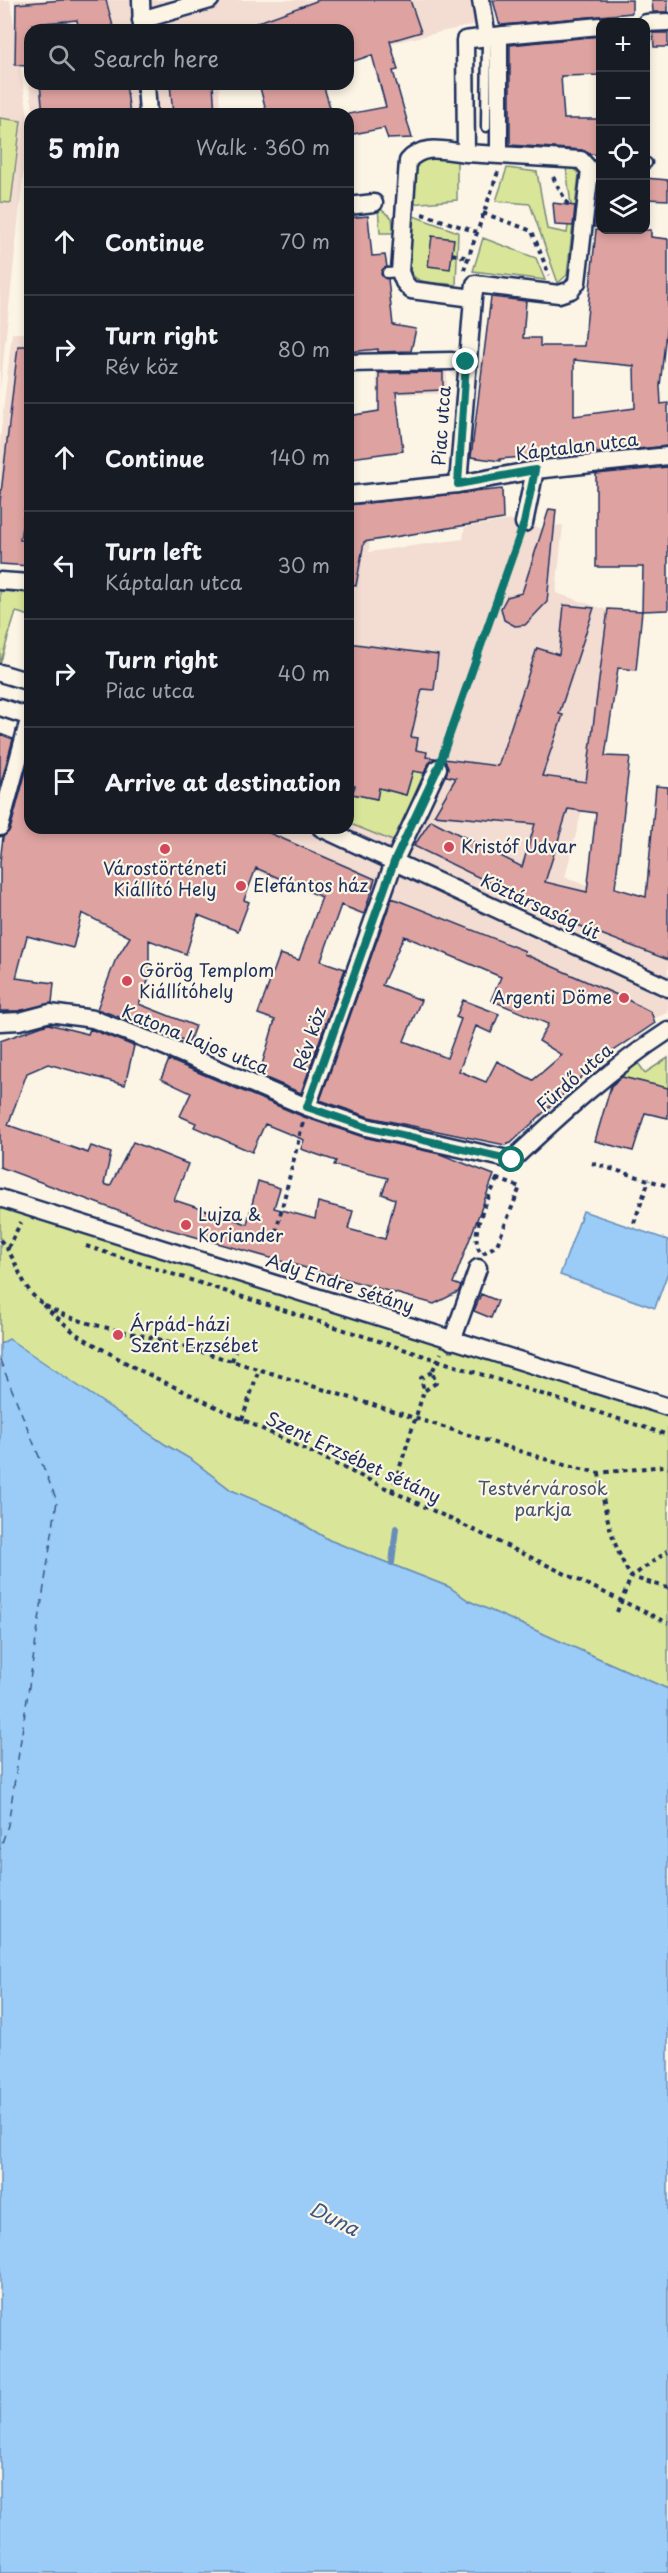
<!DOCTYPE html>
<html lang="en">
<head>
<meta charset="utf-8">
<style>
	:root { --surface:#171b24; --page:#242831; --text:#f1f3f6; --muted:#9ea1a6; --line:#363941 }
	body { margin:0; font-family:"Playpen Sans",sans-serif; background:var(--page); color:var(--text) }
	.controls { position:absolute; right:18px; top:18px; display:grid; overflow:hidden; border-radius:12px; box-shadow:0 3px 9px #0003 }
	.controls button { width:54px; height:54px; display:grid; place-items:center; padding:0; border:0; border-bottom:2px solid var(--line); background:var(--surface); color:var(--text); font:30px sans-serif }
	.stop { position:absolute; width:18px; height:18px; margin:-14px; border:4px solid #0f766e; border-radius:50%; background:#fff }
	.stop.end { background:#0f766e; border-color:#fff; box-shadow:0 2px 6px #0008 }
	.list { margin:0; padding:0; list-style:none }
	h2 { display:flex; justify-content:space-between; align-items:center; height:78px; margin:0; padding:0 24px; font-size:26px }
	h2 small { font-size:20px; font-weight:400; color:var(--muted) }
	.list li { display:grid; grid-template-columns:39px 1fr auto; gap:18px; align-items:center; box-sizing:border-box; height:108px; padding:0 24px; border-top:2px solid var(--line) }
	.list b { display:block; font-size:22px; white-space:nowrap }
	.list p { margin:0; font-size:20px; white-space:nowrap; color:var(--muted) }
	.list em { font-size:20px; font-style:normal; color:var(--muted) }
	.icon { flex:none; width:33px; height:33px; fill:none; stroke:currentColor; stroke-width:2; stroke-linecap:round; stroke-linejoin:round }
	.map { position:relative; flex:none; width:668px; height:2573px; overflow:hidden }
	.search { position:absolute; background:var(--surface); box-shadow:0 3px 9px #0003; left:24px; top:24px; width:330px; height:66px; display:flex; align-items:center; gap:15px; box-sizing:border-box; padding:0 21px; border-radius:18px; color:var(--muted); font-size:22px }
	.panel { position:absolute; background:var(--surface); box-shadow:0 3px 9px #0003; left:24px; top:108px; width:330px; height:726px; border-radius:18px }
	.map>svg:first-child { display:block }
	.built { fill:#f3dcd1 }
	.green { fill:#d9e699; stroke:#7a8a7c; stroke-width:1.5 }
	.water { fill:#9accf7; stroke:#678dba; stroke-width:1.5 }
	.lines { fill:none; stroke-linecap:round; stroke-linejoin:round }
	.stream { stroke:#678dba; stroke-width:6 }
	.ferry { stroke:#3b5684; stroke-width:1.5; stroke-dasharray:8 6; stroke-linecap:butt }
	.building { fill:#dea3a1; stroke:#1b2f5e; stroke-width:1.5; fill-rule:evenodd }
	.lane-casing { stroke:#1b2f5e; stroke-width:13 }
	.street-casing { stroke:#1b2f5e; stroke-width:21 }
	.path { stroke:#1b2f5e; stroke-width:4; stroke-dasharray:4.5 4.5; stroke-linecap:butt }
	.lane { stroke:#fcf5e5; stroke-width:8 }
	.street { stroke:#fcf5e5; stroke-width:16 }
	.route { stroke:#0f766e; stroke-width:8 }
	.poi-dot { fill:#d1495b; stroke:#fcf5e5; stroke-width:2 }
	.labels { text-anchor:middle; stroke-width:4.5; stroke-linejoin:round; paint-order:stroke }
	.street-label { font-size:18px; fill:#1b2f5e; stroke:#fcf5e5 }
	.poi-label { font-size:18px; fill:#1b2f5e; stroke:#fcf5e5; text-anchor:start }
	.park-label { font-size:18px; fill:#41546a; stroke:#fcf5e5 }
	.water-label { font-size:20px; font-style:italic; fill:#3b5684; stroke:#fcf5e5 }
</style>
</head>
<body>
<div class="map">
<svg width="668" height="2573" viewBox="0 0 668 2573">
	<rect width="100%" height="100%" fill="#fcf5e5"/>
	<filter id="ink" filterUnits="userSpaceOnUse"><feTurbulence type="fractalNoise" baseFrequency=".0167" numOctaves="2"/><feDisplacementMap in="SourceGraphic" scale="12" xChannelSelector="R" yChannelSelector="G"/><feConvolveMatrix kernelMatrix="1 2 1 2 8 2 1 2 1" color-interpolation-filters="sRGB"/></filter>
	<g filter="url(#ink)">
		<path class="built" d="M0 0H10L29 123 0 390Z
			M14 0H471L476 24 348 53V30H30V84H219L220 114H34Z
			M395 331 394 356H447V394H377L376 373H348V333Z
			M12 333H30V558L0 557V439Z
			M374 484 369 552 463 539 465 527 512 520 540 528 563 525 556 593 631 618 565 877 668 920V1013L631 1027 152 828H348V486Z"/>
		<path class="green" d="M0 118 21 121 11 203 0 202Z
			M457 155V200L409 204 411 164 418 156Z
			M566 167 574 169 579 174 567 275 558 283 530 204 496 201 507 168 537 172 547 229 567 233 571 205Z
			M378 207 392 218 394 233H380Z
			M408 214 458 232 456 285C445 283 430 284 419 280 401 273 408 230 408 214Z
			M483 238 536 258 545 280 473 271Z
			M0 591 30 593V616L16 612 0 664Z
			M413 771 424 773 395 842 348 823V784L355 786 353 794 376 799 379 788 406 795Z
			M632 1054 645 1073 668 1058V1088L614 1075Z
			M0 1198 668 1407V1689L469 1601 449 1587 329 1540 281 1511 231 1490 192 1460 166 1445 9 1340 0 1344Z"/>
		<path class="water" d="M583 1211 668 1240V1272L655 1308 560 1275Z
			M9 1339 166 1445 192 1460 231 1490 281 1511 329 1540 449 1587 469 1601 668 1689V2573H0V1344Z"/>
		<g class="lines">
			<path class="stream" d="M392 1563 396 1528"/>
			<path class="ferry" d="M0 1360 57 1501 8 1825 0 1849"/>
		</g>
		<path class="building" d="M62 0H106L114 30H79L77 20 32 24 26 66 15 65 16 4Z
			M319 0H410L421 32 390 41 398 70 393 71 412 138 388 139 384 128 348 135V114L386 107 372 55 348 63V30H242V28Z
			M493 0H632V13L502 25 499 23Z
			M652 0H668V12H653Z
			M653 33H668V47H654Z
			M600 36V75L561 76 564 119H600V155L590 154 582 150 510 145V45Z
			M40 84H126L130 114H43Z
			M170 84H213L215 114H173Z
			M259 84H323L332 114H267Z
			M645 178 668 180V200L645 199Z
			M553 203 575 206 573 226 555 225Z
			M596 211 600 212V227H594Z
			M368 216 372 256 385 255 387 267 381 274 388 279 393 325 416 329 411 351 378 352V349L348 352V218Z
			M596 230H651V237L668 239V314L660 386 661 404 668 403V446L596 453V450L500 459V461L471 457 491 297 526 301 523 338H540V346H584ZM574 360 634 366 635 408 574 416Z
			M432 236 454 239 450 269 428 266Z
			M18 346H30V472L20 540H30V566L0 564V502Z
			M443 372V390L396 392 403 451 351 458 348 416 379 411V373Z
			M668 467V610L642 611 643 567H596V474Z
			M502 489 503 519 364 542 356 586 348 585V505Z
			M549 509 556 510 547 602 525 625 515 626 504 620 501 608 507 597 522 593Z
			M564 605 594 608 559 714 563 715 542 776 586 782 608 609 642 611 636 670 618 668 605 756 630 757 615 888 646 897 656 786 668 787V960L575 924 414 846 431 820 522 867 535 824 434 815 456 778 446 776 448 767 443 759 498 766 537 648 559 655ZM568 809 596 813 587 892 545 882Z
			M348 643 438 655 434 690 422 689 411 737 418 738 416 750 427 752 426 757 435 758 429 763 424 773 413 771 406 795 379 788 377 799 352 794 355 786 348 784Z
			M0 734 13 739 0 787Z
			M30 756V828H258L375 879 364 914 341 905 321 961 345 969 301 1093 259 1075 275 1020 258 1014 280 954 299 960 322 897 256 868 244 900 249 902 238 931 198 915 186 954 149 940V978L139 1004 195 1026 189 1042 97 1009 115 961 130 937 82 913 73 948 27 936 16 978 54 983 52 1003 18 1011H0V862L3 837 10 830Z
			M392 898 525 951 524 954 624 998 651 1012 655 1023 587 1069 589 1070 511 1143 505 1145 369 1117 320 1100ZM404 936 501 977 491 1000 548 1024 539 1041 562 1055 533 1080 497 1061 486 1082 459 1071 476 1026 491 1033 499 1014 463 1000 456 1017 461 1019 447 1058 404 1041 421 1000 382 985Z
			M48 1024 88 1034 90 1029 134 1046 125 1085 48 1064 27 1073 8 1125 88 1153 91 1146 111 1153 104 1184 110 1186 133 1142 188 1164 174 1200 247 1224 258 1181 280 1188 274 1208 315 1219 318 1202 353 1211 348 1229 385 1239 395 1199 382 1194 388 1178 334 1165 336 1161 301 1149 304 1140 265 1124 252 1152 194 1127 196 1123 180 1116 191 1093 161 1079 169 1060 304 1117 363 1137 440 1154 494 1175 453 1283 461 1286 458 1292 434 1304 164 1228 0 1167V1041Z
			M622 1077 668 1088V1118L645 1113 633 1151 595 1141 611 1086Z
			M481 1294 498 1301 491 1318 474 1311Z"/>
		<g class="lines">
			<g class="lane-casing">
				<path id="lane" d="M486 127 487 37
					M646 163H647
					M387 273 400 272"/>
			</g>
			<g class="street-casing">
				<path id="street" d="M141 0 142 29
					M481 0 487 37
					M141 20 210 0
					M646 23 668 22
					M499 36V155L581 160 590 170 577 282 571 290 559 294 475 284 473 298 411 290 404 282 400 272 408 161C423 143 444 151 466 153L465 40C478 38 490 37 503 35L600 26
					M146 84 148 114
					M466 153 499 155
					M348 206 374 203
					M348 363 452 361
					M458 484 473 298
					M348 495 458 484 535 470 668 456
					M524 523 535 470
					M0 581 30 583
					M0 673 30 682
					M0 707 30 717
					M0 827 30 716
					M321 828 668 988
					M0 1022 20 1021 50 1013 93 1019 159 1044 307 1107 366 1127 512 1160C562 1113 611 1068 668 1031
					M307 1107 394 862 438 768
					M0 1198 668 1407
					M452 1341 478 1268"/>
			</g>
			<path class="path" d="M553 177 568 205
				M483 213 532 231 549 275
				M422 214 477 232
				M452 254 468 258
				M464 270 498 172
				M443 752 519 538
				M592 1163 668 1186
				M497 1179 520 1187 497 1245 482 1254C466 1235 489 1199 497 1179Z
				M634 1223 649 1180
				M276 1232 303 1122
				M0 1240C17 1257 20 1286 39 1301 69 1325 135 1332 173 1343 304 1383 434 1424 564 1465L599 1473 664 1466 668 1468
				M86 1246 668 1435
				M8 1248 21 1222
				M43 1305 76 1334 137 1369 668 1623
				M232 1361 235 1351
				M432 1372 421 1378 424 1391 436 1383 432 1372 441 1353
				M242 1420 259 1369
				M599 1473C604 1510 612 1545 631 1577L668 1588
				M392 1492 424 1391
				M617 1612 631 1577 668 1551"/>
			<use href="#lane" class="lane"/>
			<use href="#street" class="street"/>
		</g>
	</g>
	<g class="lines" filter="url(#ink)">
		<path class="route" d="M466 362 458 484 535 470 524 523 438 768 394 862 307 1107 366 1127 512 1160"/>
	</g>
	<g class="poi-dot">
		<circle cx="449" cy="847" r="6"/>
		<circle cx="165" cy="849" r="6"/>
		<circle cx="241" cy="886" r="6"/>
		<circle cx="127" cy="981" r="6"/>
		<circle cx="624" cy="998" r="6"/>
		<circle cx="186" cy="1225" r="6"/>
		<circle cx="118" cy="1335" r="6"/>
	</g>
	<g class="labels">
		<g class="street-label">
			<text transform="translate(442 426) rotate(-86)" y="6">Piac utca</text>
			<text transform="translate(577 447) rotate(-7)" y="6">Káptalan utca</text>
			<text transform="translate(540 907) rotate(25)" y="6">Köztársaság út</text>
			<text transform="translate(310 1039) rotate(-71)" y="6">Rév köz</text>
			<text transform="translate(195 1040) rotate(22)" y="6">Katona Lajos utca</text>
			<text transform="translate(575 1078) rotate(-41)" y="6">Fürdő utca</text>
			<text transform="translate(340 1284) rotate(18)" y="6">Ady Endre sétány</text>
			<text transform="translate(353 1458) rotate(25)" y="6">Szent Erzsébet sétány</text>
		</g>
		<g class="poi-label">
			<text x="461" y="853">Kristóf Udvar</text>
			<text x="165" y="875" text-anchor="middle">Várostörténeti<tspan x="165" dy="21">Kiállító Hely</tspan></text>
			<text x="253" y="892">Elefántos ház</text>
			<text x="139" y="977">Görög Templom<tspan x="139" dy="21">Kiállítóhely</tspan></text>
			<text x="612" y="1004" text-anchor="end">Argenti Döme</text>
			<text x="198" y="1221">Lujza &amp;<tspan x="198" dy="21">Koriander</tspan></text>
			<text x="130" y="1331">Árpád-házi<tspan x="130" dy="21">Szent Erzsébet</tspan></text>
		</g>
		<g class="park-label">
			<text x="543" y="1495">Testvérvárosok<tspan x="543" dy="21">parkja</tspan></text>
		</g>
		<g class="water-label">
			<text transform="translate(334 2219) rotate(26)" y="7">Duna</text>
		</g>
	</g>
</svg>
<div class="controls">
<button>+</button>
<button>−</button>
<button><svg class="icon" aria-label="locate" viewBox="0 0 24 24"><circle cx="12" cy="12" r="6"/><path d="M12 2v4M12 18v4M2 12h4M18 12h4"/></svg></button>
<button><svg class="icon" aria-label="layers" viewBox="0 0 24 24"><path d="M12 4l9 5-9 5-9-5zM3 14l9 5 9-5"/></svg></button>
</div>
<div class="stop" style="left:512px;top:1160px"></div>
<div class="stop end" style="left:466px;top:362px"></div>
<div class="search"><svg class="icon" aria-label="search" viewBox="0 0 24 24"><circle cx="10" cy="10" r="6"/><path d="M15 15l6 6"/></svg>Search here</div>
<section class="panel">
<h2>5 min<small>Walk · 360 m</small></h2>
<ul class="list">
<li><svg class="icon" aria-label="ahead" viewBox="0 0 24 24"><path d="M12 20V5M6 11l6-6 6 6"/></svg><div><b>Continue</b></div><em>70 m</em></li>
<li><svg class="icon" aria-label="right" viewBox="0 0 24 24"><path d="M7 20v-9h11M14 6l5 5-5 5"/></svg><div><b>Turn right</b><p>Rév köz</p></div><em>80 m</em></li>
<li><svg class="icon" aria-label="ahead" viewBox="0 0 24 24"><path d="M12 20V5M6 11l6-6 6 6"/></svg><div><b>Continue</b></div><em>140 m</em></li>
<li><svg class="icon" aria-label="left" viewBox="0 0 24 24"><path d="M17 20v-9H6M10 6l-5 5 5 5"/></svg><div><b>Turn left</b><p>Káptalan utca</p></div><em>30 m</em></li>
<li><svg class="icon" aria-label="right" viewBox="0 0 24 24"><path d="M7 20v-9h11M14 6l5 5-5 5"/></svg><div><b>Turn right</b><p>Piac utca</p></div><em>40 m</em></li>
<li><svg class="icon" aria-label="arrive" viewBox="0 0 24 24"><path d="M6 21V4h12l-3 4 3 4H6"/></svg><div><b>Arrive at destination</b></div></li>
</ul>
</section>
</div>
</body>
</html>
